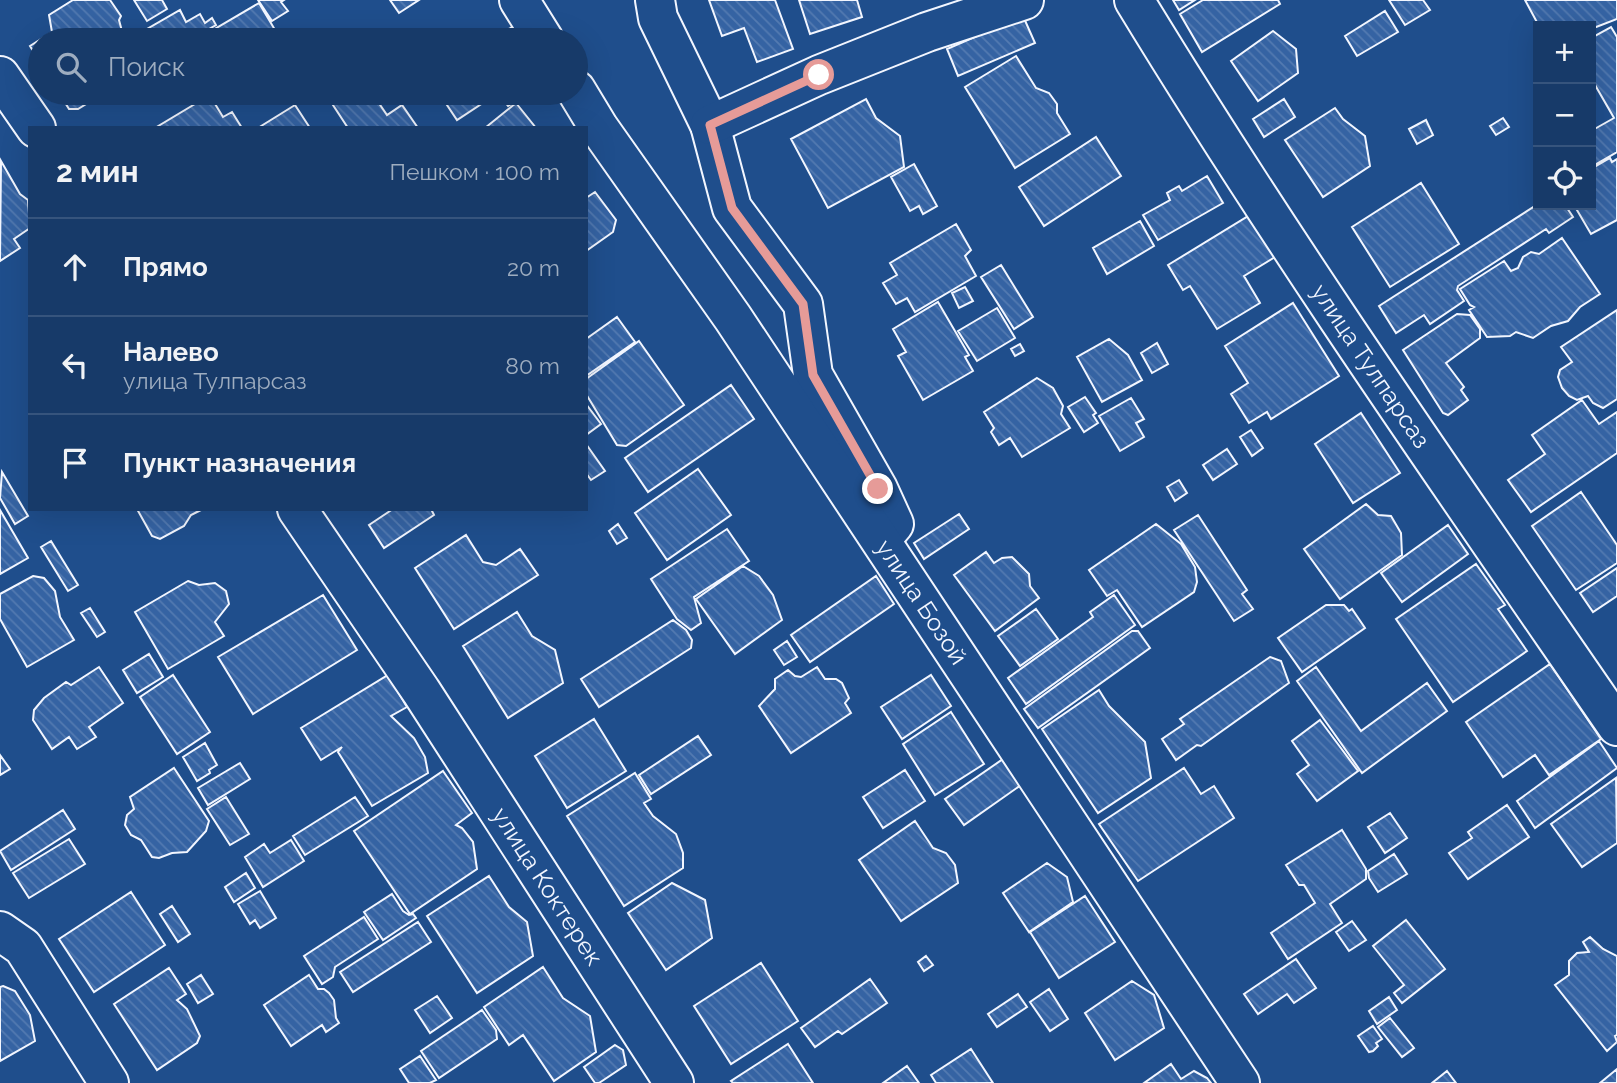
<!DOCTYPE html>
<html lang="ru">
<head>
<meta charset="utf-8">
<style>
	:root { --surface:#173a69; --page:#20416f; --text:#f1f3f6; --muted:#9eadc0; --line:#36547d }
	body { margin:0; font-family:Raleway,sans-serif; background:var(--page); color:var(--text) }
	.controls { position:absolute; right:21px; top:21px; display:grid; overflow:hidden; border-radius:0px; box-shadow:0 7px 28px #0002 }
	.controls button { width:63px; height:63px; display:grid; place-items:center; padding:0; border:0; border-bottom:2px solid var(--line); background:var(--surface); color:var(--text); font:35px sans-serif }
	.stop { position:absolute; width:21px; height:21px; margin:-16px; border:5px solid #e69b98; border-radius:50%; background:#fff }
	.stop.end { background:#e69b98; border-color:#fff; box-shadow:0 2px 7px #0008 }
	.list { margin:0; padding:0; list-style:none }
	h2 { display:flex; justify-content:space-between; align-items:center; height:91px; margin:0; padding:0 28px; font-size:30px }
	h2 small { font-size:23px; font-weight:400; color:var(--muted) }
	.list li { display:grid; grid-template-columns:46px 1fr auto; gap:21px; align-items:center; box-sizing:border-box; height:98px; padding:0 28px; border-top:2px solid var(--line) }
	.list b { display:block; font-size:26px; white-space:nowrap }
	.list p { margin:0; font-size:23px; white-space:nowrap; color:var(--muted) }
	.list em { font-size:23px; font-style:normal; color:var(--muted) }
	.icon { flex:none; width:38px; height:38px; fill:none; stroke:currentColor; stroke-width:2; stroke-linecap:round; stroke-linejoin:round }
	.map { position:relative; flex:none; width:1617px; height:1083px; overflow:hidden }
	.search { position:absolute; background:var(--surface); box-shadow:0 7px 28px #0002; left:28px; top:28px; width:560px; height:77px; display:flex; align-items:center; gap:18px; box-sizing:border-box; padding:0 24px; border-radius:38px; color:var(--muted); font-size:26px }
	.panel { position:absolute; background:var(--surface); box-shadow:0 7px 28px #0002; left:28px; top:126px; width:560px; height:385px; border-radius:0px }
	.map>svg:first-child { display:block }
	.building { fill:url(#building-back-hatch); stroke:#f2f6ff; stroke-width:2 }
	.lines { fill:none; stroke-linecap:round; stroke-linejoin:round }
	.minor-casing { stroke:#f2f6ff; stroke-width:42 }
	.minor { stroke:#1f4e8c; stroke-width:38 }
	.route { stroke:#e69b98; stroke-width:9 }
	.labels { text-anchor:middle; stroke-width:5; stroke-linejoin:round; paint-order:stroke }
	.street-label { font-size:24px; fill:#f2f6ff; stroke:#1f4e8c }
</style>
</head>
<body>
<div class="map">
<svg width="1617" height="1083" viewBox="0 0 1617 1083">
	<defs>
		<pattern id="building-back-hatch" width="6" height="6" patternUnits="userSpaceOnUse" patternTransform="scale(1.75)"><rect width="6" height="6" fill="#3563a3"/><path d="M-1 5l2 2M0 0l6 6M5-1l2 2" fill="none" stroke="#537ab1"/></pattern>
	</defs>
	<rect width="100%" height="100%" fill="#1f4e8c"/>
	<path class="building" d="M73 0H110L121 16 119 20 123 35 115 40H40V62L30 46 52 32 49 15Z
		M134 0H162L167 9 147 21Z
		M258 0H284L281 2 288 11 272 21Z
		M390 0H419L399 13Z
		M709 0H775L793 49 757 62 744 28 722 36Z
		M799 0H857L862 17 810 34Z
		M1173 0H1195L1179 10Z
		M1203 0H1278L1280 4 1202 52 1180 14Z
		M1389 0H1423L1430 10 1405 25Z
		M1525 0H1617V19L1591 29V26H1539Z
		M259 3 281 40H196Z
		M180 10 186 22 200 14 205 23 212 18 216 25 189 40H128Z
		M1385 11 1398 32 1357 56 1345 36Z
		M1023 16 1035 43 958 76 947 49Z
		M512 27 520 40H492Z
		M1611 27 1617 37V152L1591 167V131L1614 118 1591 78V38Z
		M1273 31 1296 49 1298 73 1258 101 1231 61Z
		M1016 56 1036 88 1049 93 1057 104V113L1070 134 1015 168 965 87Z
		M59 93H104L78 109H69Z
		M344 93H372L387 115 402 105 418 128H348L331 102Z
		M398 93H420L403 101Z
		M439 93H498L457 120Z
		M498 93H528L508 106Z
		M205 98 212 99 223 117 232 112 242 128H155Z
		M866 99 876 118 900 136 904 167 828 208 791 139Z
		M1284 99 1295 117 1264 137 1253 119Z
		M516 103 536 128H485Z
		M295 105 310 128H258Z
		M1335 108 1343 119 1365 136 1370 166 1323 197 1285 140Z
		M1503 118 1509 127 1496 135 1490 126Z
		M1426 120 1433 135 1417 144 1409 129Z
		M1096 137 1121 176 1044 226 1019 187Z
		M1610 158 1612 162 1617 159V220L1591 234 1574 205H1591V169Z
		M1 161 20 194 28 200 30 228 14 239 20 248 0 261Z
		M914 164 937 206 923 214 919 206 910 211 891 177Z
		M1207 176 1223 203 1158 240 1143 215 1170 200 1167 193 1179 186 1182 191Z
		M1421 183 1459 244 1390 287 1352 227Z
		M595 192 616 220 613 232 586 251V198Z
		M1538 204 1565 205 1573 217 1549 233 1546 229 1458 286 1457 290 1464 301 1430 324 1424 315 1396 333 1379 306Z
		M1250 215 1275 257 1244 276 1260 303 1217 329 1190 286 1183 290 1168 265Z
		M1140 221 1154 246 1107 274 1093 248Z
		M956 224 971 250 965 256 976 276 915 312 907 298 896 304 883 283 897 275 890 263Z
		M1562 238 1600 294 1580 307 1568 321 1551 326 1533 338 1516 332 1510 336 1487 337 1469 310 1474 307 1470 305 1460 289 1504 261 1511 271 1518 268 1523 257 1531 252 1539 254Z
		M1001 265 1033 317 1014 329 981 277Z
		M965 287 973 301 959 308 952 293Z
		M938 302 969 355 965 357 973 371 923 400 898 356 906 352 893 329Z
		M1293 303 1339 376 1271 419 1267 412 1249 423 1231 394 1248 383 1225 346Z
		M997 308 1015 338 977 361 958 331Z
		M1617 310V399L1603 408 1593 403 1588 396 1577 400 1569 396 1562 388 1558 377 1560 370 1572 362 1561 347Z
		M1457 314 1470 315 1480 329V338L1446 363 1464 387 1461 390 1468 400 1448 415 1443 413 1403 350Z
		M617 317 635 342 586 376V339Z
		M1109 339 1128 355 1142 380 1102 402 1077 357Z
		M639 341 684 405 626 446 617 445 586 394V379Z
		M1157 343 1168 364 1152 373 1141 353Z
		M1020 344 1024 351 1015 356 1011 349Z
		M1037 378 1053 388 1063 406 1061 414 1070 428 1022 457 1010 438 999 445 991 432 994 428 984 412Z
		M731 385 754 419 648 492 625 458Z
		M1085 397 1096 413 1093 415 1098 423 1084 432 1068 407Z
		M1131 398 1144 419 1136 423 1144 437 1120 451 1099 416Z
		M1582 400 1599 424 1617 412V453L1531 512 1508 480 1545 454 1532 435Z
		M586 404 601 424 586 435Z
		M1361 413 1400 473 1353 503 1315 444Z
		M1251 430 1263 448 1252 456 1240 437Z
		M586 444 605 471 591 480 586 473Z
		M1227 449 1237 464 1213 480 1203 465Z
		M698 469 731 515 667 560 635 513Z
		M2 472 28 516 15 524 0 498Z
		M1179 480 1187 493 1175 501 1167 487Z
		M1581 492 1617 545V563L1576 590 1532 526Z
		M1366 504 1378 515 1391 516 1401 533 1402 555 1340 599 1304 549Z
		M137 509H203L191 515 184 526 160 539 152 536Z
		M393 509H431L434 515 384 548 369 525Z
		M0 510 28 558 0 574Z
		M959 514 969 529 924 559 914 543Z
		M1198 515 1247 590 1242 594 1253 609 1234 621 1174 530Z
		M618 524 627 538 617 544 609 531Z
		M1156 524 1181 544 1195 567 1197 582 1194 592 1142 627 1117 590 1107 596 1089 570Z
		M1448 525 1468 554 1402 602 1381 573Z
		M727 529 749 561 694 597 701 623 691 630 677 619 651 579Z
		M466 535 483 562 496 565 520 549 538 575 454 629 415 568Z
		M51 541 78 585 68 591 41 547Z
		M986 552 994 563 1002 558 1012 557 1029 574 1030 586 1039 598 995 631 954 575Z
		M1476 564 1505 605 1498 609 1527 651 1453 702 1396 619Z
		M743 566 759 576 773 595 782 620 735 654 696 599Z
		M1617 568V596L1593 612 1580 593Z
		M33 576 44 578 55 591 60 617 74 640 27 667 0 619V594Z
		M876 576 894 604 810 662 791 635Z
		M188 581 199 585 215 583 226 591 229 604 215 622 224 636 168 669 135 612Z
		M323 595 357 650 253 714 218 657Z
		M1114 595 1135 625 1026 704 1008 678 1093 617 1090 612Z
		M1326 605H1344L1349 611 1352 609 1365 628 1302 672 1278 638Z
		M90 608 105 632 97 637 81 613Z
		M1036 609 1058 639 1020 666 998 636Z
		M517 612 532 636 555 650 563 683 508 718 463 646Z
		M673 620 686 630 692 640 691 648 599 707 581 679Z
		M1132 631H1138L1150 648 1038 728 1024 709Z
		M787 641 797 657 784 665 774 650Z
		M149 654 163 677 137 693 123 670Z
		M1270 657 1281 661 1289 683 1201 746 1197 745 1176 760 1162 739 1184 724 1180 719Z
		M1550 664 1601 739 1549 775 1535 755 1503 777 1466 722Z
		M99 667 123 703 89 727 96 737 77 749 69 737 52 749 33 720 34 710 44 698 66 682 71 685Z
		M817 667 825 679H836L842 683 849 698 845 703 851 713 791 753 759 706 775 689V679L788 670 795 676 801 677Z
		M1316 667 1361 731 1427 683 1447 711 1362 773 1297 681Z
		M173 675 210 732 177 754 140 697Z
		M388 675 407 707 391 716 414 738 425 757 428 773 372 806 338 752 342 747 321 760 301 728Z
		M931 675 951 706 902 739 881 707Z
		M1099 690 1109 706 1145 742 1151 778 1098 813 1042 729Z
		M951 712 984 764 935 795 903 744Z
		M594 719 626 771 567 808 535 756Z
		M1320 720 1358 771 1317 801 1297 774 1309 765 1292 741Z
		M698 736 711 755 651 794 639 775Z
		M1599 741 1617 768 1535 828 1517 801Z
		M205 743 217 765 209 770 210 773 197 781 183 757Z
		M0 755 10 769 0 775Z
		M1003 759 1021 785 964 825 945 799Z
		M240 763 250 779 208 805 198 788Z
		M174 768 209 821 206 831 187 852 172 853 159 858 152 857 141 840 131 835 125 825 127 815 134 809 130 797Z
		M1184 768 1201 794 1214 786 1234 818 1138 881 1099 824Z
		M905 770 925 801 883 828 863 797Z
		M443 771 472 813 456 825 462 828 473 842 477 869 410 914 354 831Z
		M635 773 651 799 644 803 653 816 676 834 683 853V868L624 906 567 816Z
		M1616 778 1617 843 1582 867 1551 824Z
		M226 797 249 834 230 845 207 809Z
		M355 797 368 816 305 855 293 836Z
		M1507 805 1529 837 1468 879 1449 853 1472 838 1468 832Z
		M63 810 75 829 11 870 0 851Z
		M1390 813 1407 838 1385 853 1368 827Z
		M915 821 933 848 946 853 955 865 958 883 901 921 859 860Z
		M1342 830 1366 869V879L1330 904 1342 923 1288 959 1271 933 1315 903 1304 885H1299L1286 865Z
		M69 839 85 864 29 898 13 873Z
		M291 840 304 861 263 887 245 857 264 844 270 853Z
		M1394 854 1407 874 1378 892 1369 878 1368 871Z
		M1047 863 1067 877 1073 902 1029 932 1003 893Z
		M246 873 255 888 234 902 225 887Z
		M489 876 509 907 527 922 533 956 477 993 427 916Z
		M672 883 705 900 712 938 666 970 628 913Z
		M260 891 276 918 260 928 255 920 250 924 238 904Z
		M131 892 165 945 94 992 59 939Z
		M392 894 403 911 409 915 413 914 416 918 383 940 364 912Z
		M1085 896 1115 942 1059 978 1030 932Z
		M172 906 190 934 178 942 160 914Z
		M364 917 378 939 335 967 333 977 322 984 304 956Z
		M1406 920 1445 969 1402 1003 1394 993 1404 985 1373 946Z
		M1352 921 1366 940 1349 951 1336 932Z
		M418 922 431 942 353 992 340 972Z
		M1590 937 1603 949 1617 956V1035L1615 1036 1617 1042 1607 1051 1555 985 1569 975V961L1577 953 1589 952 1583 942Z
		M926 956 933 965 924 971 918 962Z
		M1296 959 1316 988 1294 1003 1287 994 1258 1014 1244 994Z
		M761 963 798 1021 731 1064 694 1006Z
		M543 967 563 998 590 1016 596 1052 554 1081 523 1035 509 1045 484 1007Z
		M169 968 186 994 177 1000 187 1009 200 1036 197 1043 157 1070 114 1004Z
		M201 975 213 994 198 1003 187 984Z
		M309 975 318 989H324L329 993 334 1000 336 1018 339 1023 326 1032 322 1025 291 1046 264 1005Z
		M870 979 887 1003 842 1034 838 1031 815 1047 801 1028Z
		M1132 981 1154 995 1164 1028 1115 1060 1085 1013Z
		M3 986 15 991 30 1015 35 1041 0 1061V987Z
		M1049 989 1068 1019 1050 1031 1030 1002Z
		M1018 994 1027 1007 997 1027 988 1014Z
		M437 996 452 1018 430 1033 415 1010Z
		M1389 997 1397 1010 1377 1024 1369 1011Z
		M482 1010 496 1030 497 1039 439 1078 421 1051Z
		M1390 1018 1414 1048 1402 1057 1378 1027Z
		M1373 1026 1382 1039 1376 1043 1378 1046 1373 1051 1369 1052 1358 1036Z
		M788 1044 813 1083H733L731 1081Z
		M615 1045 623 1050 626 1065 599 1083H595L584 1067Z
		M971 1049 993 1083H936L931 1075Z
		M420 1056 436 1080 430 1083H409L400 1069Z
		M1171 1064 1181 1079 1194 1071 1207 1078 1211 1083H1144Z
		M907 1066 919 1083H883Z
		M1617 1069V1083H1600Z
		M1447 1071 1456 1083H1432Z"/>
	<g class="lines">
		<g class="minor-casing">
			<g id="minor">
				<path d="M519 0 544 40"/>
				<path d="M655 0 658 18 710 125 732 208 803 304 813 375 878 489 894 524 883 537"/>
				<path id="s1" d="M1134 0C1285 248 1452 486 1617 726"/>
				<path d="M0 76 36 128"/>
				<path id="s2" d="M576 90 599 128 733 318 1240 1083"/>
				<path d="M710 125 819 75 927 32 1024 0"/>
				<path id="s3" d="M297 509 421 691 674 1083"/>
				<path d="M0 931 23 947 109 1083"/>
			</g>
		</g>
		<use href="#minor" class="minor"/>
	</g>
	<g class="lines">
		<path class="route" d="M819 75 710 125 732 208 803 304 813 375 878 489"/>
	</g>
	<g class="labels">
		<g class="street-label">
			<text dy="8" stroke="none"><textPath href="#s1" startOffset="436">улица Тулпарсаз</textPath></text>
			<text dy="8" stroke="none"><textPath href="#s2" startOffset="618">улица Бозой</textPath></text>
			<text dy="8" stroke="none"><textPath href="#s3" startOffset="453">улица Коктерек</textPath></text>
		</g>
	</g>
</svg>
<div class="controls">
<button>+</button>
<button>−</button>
<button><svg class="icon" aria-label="locate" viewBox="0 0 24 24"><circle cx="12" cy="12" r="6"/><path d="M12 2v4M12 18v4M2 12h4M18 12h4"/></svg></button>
</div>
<div class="stop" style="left:819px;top:75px"></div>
<div class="stop end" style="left:878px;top:489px"></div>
<div class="search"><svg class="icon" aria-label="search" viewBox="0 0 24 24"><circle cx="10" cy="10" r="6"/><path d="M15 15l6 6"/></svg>Поиск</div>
<section class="panel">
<h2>2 мин<small>Пешком · 100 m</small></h2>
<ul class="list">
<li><svg class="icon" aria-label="ahead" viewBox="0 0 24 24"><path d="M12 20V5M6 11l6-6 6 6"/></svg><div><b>Прямо</b></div><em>20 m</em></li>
<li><svg class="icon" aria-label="left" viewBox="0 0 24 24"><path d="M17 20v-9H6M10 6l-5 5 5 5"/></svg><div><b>Налево</b><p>улица Тулпарсаз</p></div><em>80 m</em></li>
<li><svg class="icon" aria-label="arrive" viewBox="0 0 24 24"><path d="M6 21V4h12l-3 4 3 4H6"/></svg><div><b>Пункт назначения</b></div></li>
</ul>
</section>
</div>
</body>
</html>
